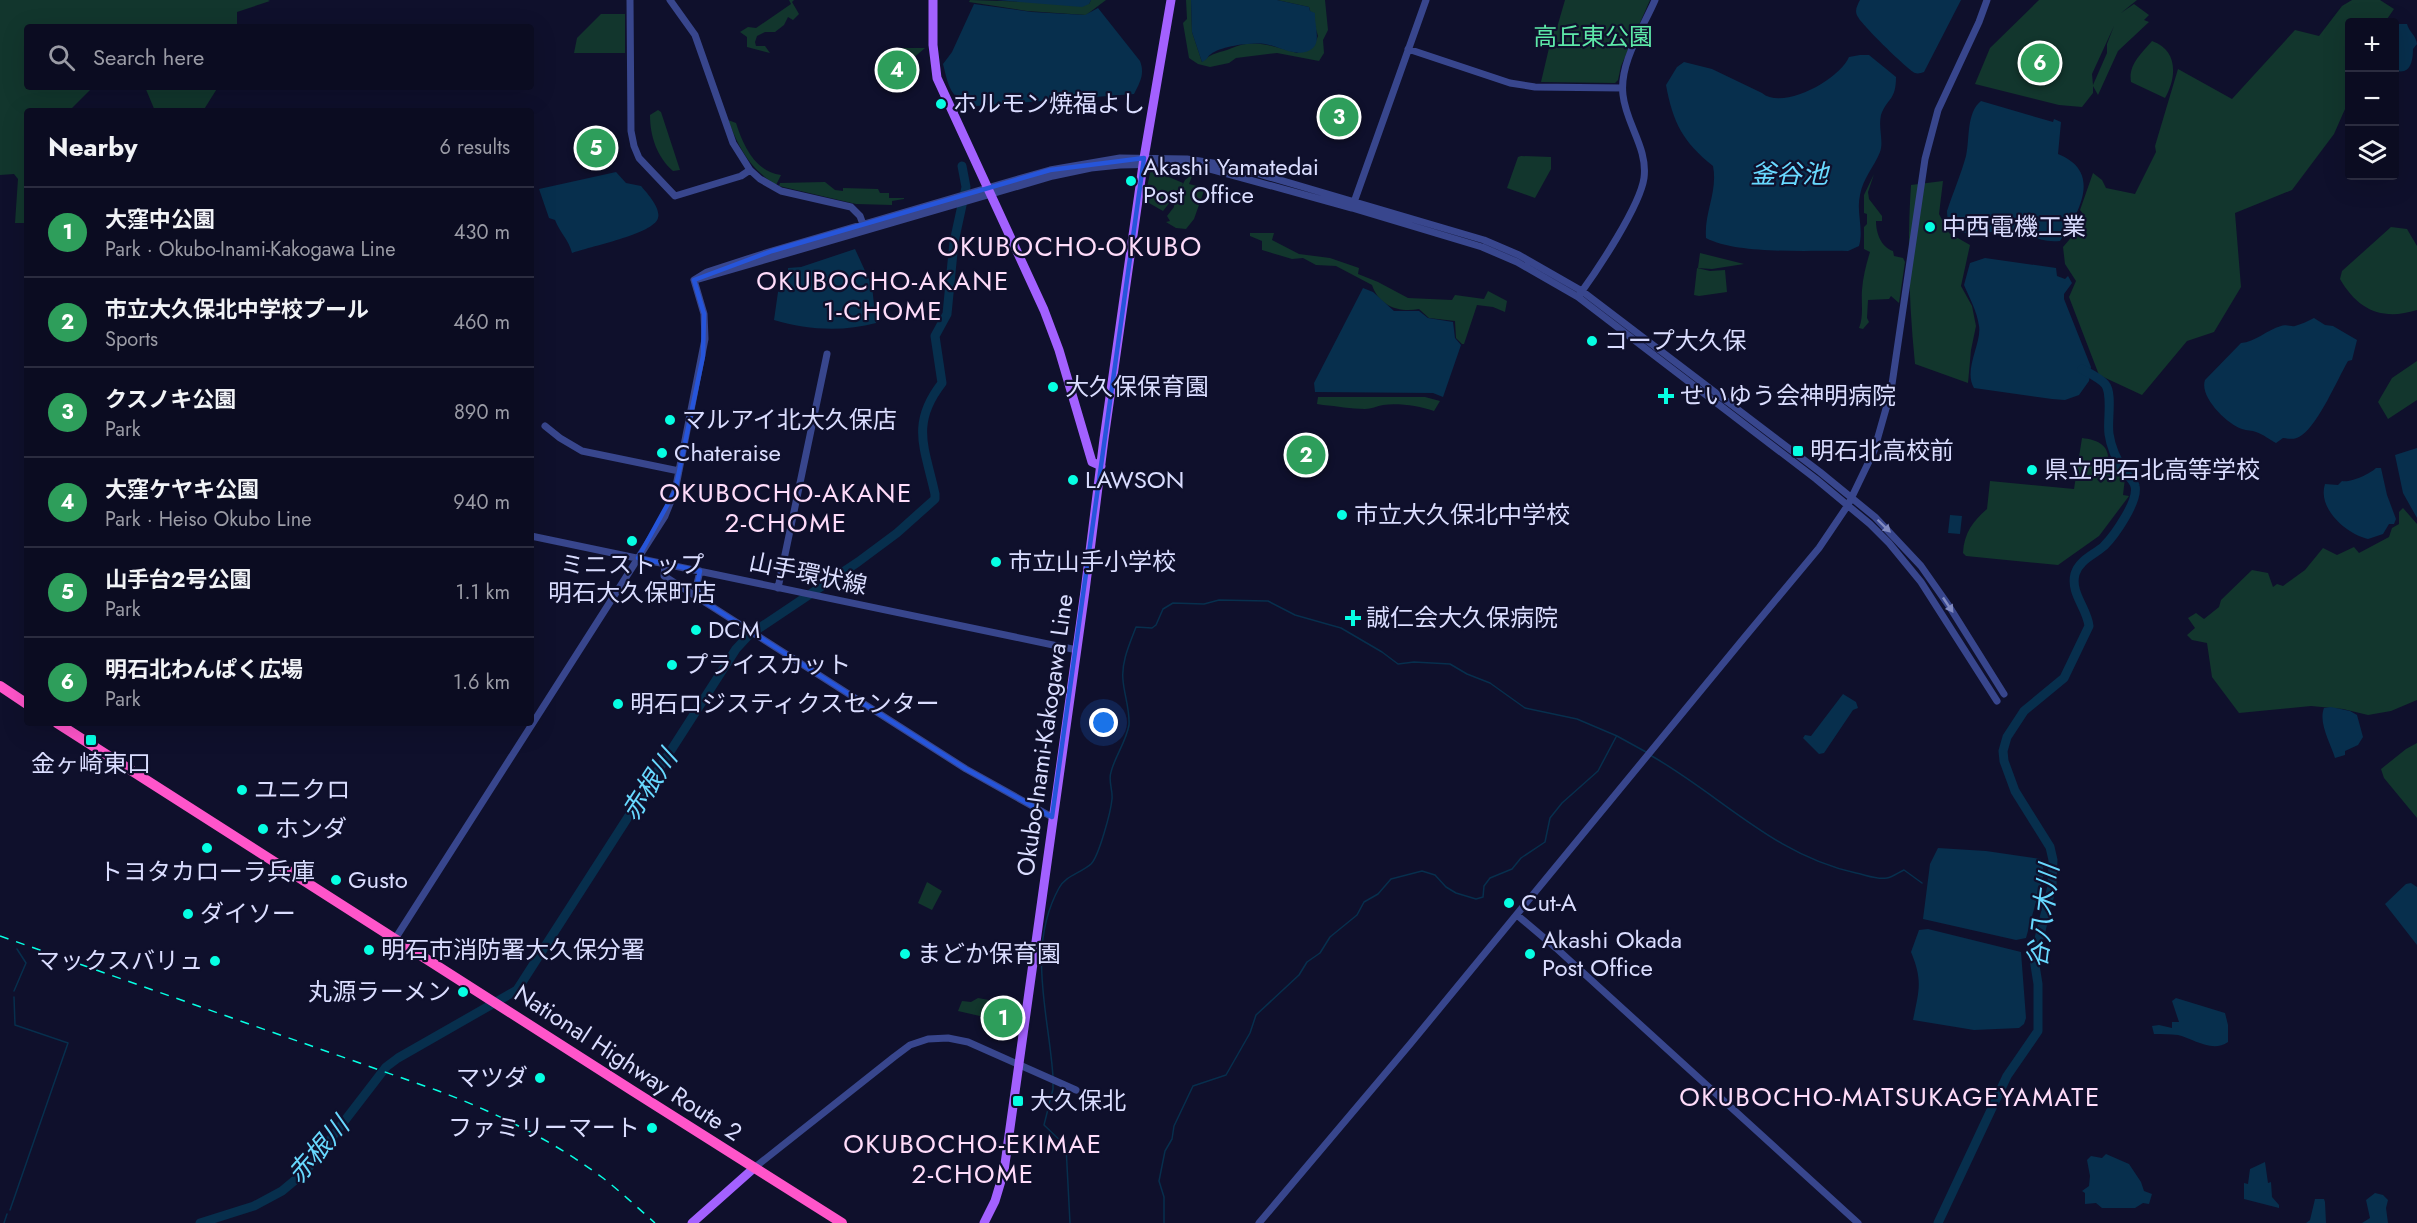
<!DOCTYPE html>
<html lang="en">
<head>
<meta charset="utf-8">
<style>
	:root { --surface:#0b0c21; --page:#14152a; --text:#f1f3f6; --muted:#9a9ba5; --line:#2b2c3f; --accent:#2563eb }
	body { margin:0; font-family:Jost,"Noto Sans JP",sans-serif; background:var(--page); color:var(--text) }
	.controls { position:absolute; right:18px; top:18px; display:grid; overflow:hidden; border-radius:6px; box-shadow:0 6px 24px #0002 }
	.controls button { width:54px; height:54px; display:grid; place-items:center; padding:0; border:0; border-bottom:2px solid var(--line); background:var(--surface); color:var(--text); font:30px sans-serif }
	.you { position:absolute; left:1104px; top:723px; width:21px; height:21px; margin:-15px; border:4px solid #fff; border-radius:50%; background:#1a73e8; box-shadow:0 0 0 9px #1a73e833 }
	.badge { display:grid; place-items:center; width:39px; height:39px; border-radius:50%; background:var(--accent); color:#fff; font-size:20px; font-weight:700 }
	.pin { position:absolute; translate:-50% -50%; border:3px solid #fff; box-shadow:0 2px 6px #0006 }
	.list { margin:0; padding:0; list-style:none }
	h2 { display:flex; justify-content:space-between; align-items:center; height:78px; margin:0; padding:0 24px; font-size:26px }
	h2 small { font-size:20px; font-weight:400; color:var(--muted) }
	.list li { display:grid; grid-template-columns:39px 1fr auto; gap:18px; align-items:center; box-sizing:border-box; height:90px; padding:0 24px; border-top:2px solid var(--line) }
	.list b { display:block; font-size:22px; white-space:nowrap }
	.list p { margin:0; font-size:20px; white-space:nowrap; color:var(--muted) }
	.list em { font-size:20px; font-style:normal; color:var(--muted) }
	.icon { flex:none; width:33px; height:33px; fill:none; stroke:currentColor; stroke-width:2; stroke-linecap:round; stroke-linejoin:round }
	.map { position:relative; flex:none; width:2417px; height:1223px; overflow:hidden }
	.search { position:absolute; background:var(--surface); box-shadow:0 6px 24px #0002; left:24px; top:24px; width:510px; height:66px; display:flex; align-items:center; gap:15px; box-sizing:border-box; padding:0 21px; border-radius:6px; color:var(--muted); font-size:22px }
	.panel { position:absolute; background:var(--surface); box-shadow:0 6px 24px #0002; left:24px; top:108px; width:510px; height:618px; border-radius:6px }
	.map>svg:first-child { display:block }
	.green { fill:#12362d; fill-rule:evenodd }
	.water { fill:#072f4d }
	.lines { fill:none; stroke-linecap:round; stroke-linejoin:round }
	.stream { stroke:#072f4d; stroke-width:1.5 }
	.river { stroke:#072f4d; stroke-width:9 }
	.minor { stroke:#38468d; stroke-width:7 }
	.major { stroke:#a361ff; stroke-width:9 }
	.highway { stroke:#ff55ca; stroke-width:10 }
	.rail { stroke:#06ffe3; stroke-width:1.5; stroke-dasharray:9 8; stroke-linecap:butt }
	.oneway { fill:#818ac0 }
	.marked { fill:none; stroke:#2655da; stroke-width:4.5; stroke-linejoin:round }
	.poi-dot { fill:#06ffe3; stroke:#0f102c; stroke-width:2 }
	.labels { text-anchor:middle; stroke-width:4.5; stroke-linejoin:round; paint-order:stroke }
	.park-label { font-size:24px; fill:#5de8a8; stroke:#0f102c }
	.poi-label { font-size:24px; fill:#daddff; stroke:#0f102c; text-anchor:start }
	.street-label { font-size:24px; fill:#daddff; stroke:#0f102c }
	.water-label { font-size:26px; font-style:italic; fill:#68d9ff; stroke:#0f102c }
	.neighbourhood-label { font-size:26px; letter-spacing:1.5px; fill:#ffdcfa; stroke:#0f102c }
	.quarter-label { font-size:27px; letter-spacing:1.5px; fill:#ffdcfa; stroke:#0f102c }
</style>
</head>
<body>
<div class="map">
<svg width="2417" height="1223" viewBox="0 0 2417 1223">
	<rect width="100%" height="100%" fill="#0f102c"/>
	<path class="green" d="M0 0H268L270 1 237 12V27H27V87H93L69 111H27V180L24 210 27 216V223H15L18 179 14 174 0 175Z
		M789 0H794L792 2 799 14 793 20 788 17 784 25 775 32H765L757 36 755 42 756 46H765L770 53 747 47V37L740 32 748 27 756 28 791 4Z
		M970 0 1089 4 1091 0H1106L1086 15 1027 11 969 2Z
		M1186 0H1191L1192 32 1202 62C1212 52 1220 53 1232 48 1254 38 1275 47 1297 53L1316 41 1318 36 1309 7 1277 0H1325L1328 30 1323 40 1324 53 1319 61 1277 53 1236 58 1229 63 1210 67 1198 64 1189 58 1183 23 1187 19Z
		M1565 0H1650L1621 66 1618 80 1615 83 1541 82 1553 31H1556Z
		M2039 0H2137L2121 13 2134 4 2149 15 2144 20 2149 22 2118 51 2098 95 2093 86V93L2082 107 2059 105 1975 84 1990 48ZM2114 26 2107 44V53L2093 85 2092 74Z
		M2352 0H2380L2394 9 2385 22H2350L2349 100 2334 134 2292 190 2235 213 2241 287 2214 332 2187 341 2142 395 2099 375 2069 297 2076 281 2065 264 2063 247 2082 225 2085 216 2080 210 2093 173 2102 180 2106 188 2135 194 2156 152 2155 146 2178 69 2232 99 2295 30 2319 36 2342 6Z
		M601 14H625V53H574L577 38Z
		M2152 41C2178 50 2177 77 2165 98L2131 82C2128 65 2141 54 2152 41Z
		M893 48H925L904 66 891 85Z
		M145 87H218L203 111H155Z
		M1330 101 1356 110 1351 130 1345 134 1323 128 1321 124Z
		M658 110 661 112 680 170 673 171C657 157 650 136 650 115Z
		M728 120 736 123C743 145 755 172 781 175L776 185C749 167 740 150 728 120Z
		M605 133 604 163 585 166 588 134Z
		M1521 156 1551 157V169L1535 198 1507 188 1518 157Z
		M1152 170 1183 183 1181 188 1185 180 1193 174 1189 184 1205 188 1194 219 1186 229 1176 228 1166 222 1170 221 1167 216 1174 207V197L1163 211 1149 203 1145 197 1150 173Z
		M1874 174 1868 192 1869 199 1882 216V221H1876C1876 233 1881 247 1893 251L1894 256 1903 258 1905 262 1899 303 1891 296 1889 299 1868 300 1867 318 1869 322 1863 329 1859 328C1864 316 1861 302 1862 290 1863 277 1866 265 1870 252L1864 249V227L1867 224V214L1864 213V195Z
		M1943 181 1939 214 1949 233 1970 245 1961 286 1972 306 1976 326 1971 350 1968 383 1915 364C1909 304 1907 245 1911 185Z
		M825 182 835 190 843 191V188L878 189 880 193H889V198H904V199L892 201V205L856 204 779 186 780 183Z
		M2391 227 2407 229 2417 246V310C2382 321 2358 310 2340 279L2342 271Z
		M1250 233H1274L1272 240 1299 254 1330 258 1359 268 1358 274 1378 282 1408 298 1452 300 1455 295 1484 299 1488 291 1507 301 1505 312 1493 307 1477 305 1464 344H1462L1456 338 1455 321 1429 318 1419 309C1399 313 1379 306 1372 285L1336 266 1316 265 1303 258 1292 259 1262 250V241L1250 236Z
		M1700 253 1744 264 1712 269 1698 268Z
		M1697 268 1710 271 1725 270 1727 292 1699 296 1694 295Z
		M2417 361V400L2388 419 2378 402 2392 378Z
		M1318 397H1425L1440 401 1434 411C1419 406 1399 403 1383 405 1377 406 1371 409 1365 409 1351 409 1337 406 1323 405L1317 404Z
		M2082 438C2098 440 2110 445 2108 463L2114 464 2125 478 2123 495 2129 496 2099 536 2058 565 1966 556 1963 553C1964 533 1973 521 1987 509L1990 481 2074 489Z
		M2403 508 2417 524V700L2391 711 2368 715 2343 709 2311 706 2239 713 2212 677 2207 643 2192 640 2187 635 2195 628 2188 618 2196 613 2204 619 2219 607 2221 600 2252 570 2268 573 2273 587 2277 584 2283 586 2305 570 2323 548 2337 555 2354 547 2359 553 2389 537 2392 528 2399 524V512Z
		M2417 743V818L2384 778 2381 769 2406 749Z
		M927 882 942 891 932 910 918 903Z
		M978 998 989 1000 1004 999 1006 1004 1022 1009 1019 1025 958 1011 962 1001 971 1002Z"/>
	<path class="water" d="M996 0H1091L1089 4 1082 7Z
		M1191 0H1277L1309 7 1310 11 1315 13C1314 23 1321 41 1313 48 1299 60 1279 46 1265 44 1252 42 1221 46 1211 54 1207 57 1208 59 1202 62L1192 32Z
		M1860 0H1961L1924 72C1921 73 1918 74 1915 73 1907 69 1862 25 1858 17 1854 11 1857 6 1860 0Z
		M974 4 1032 12 1085 15 1098 8 1140 61C1145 74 1140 82 1134 94L976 106C950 99 949 88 943 64L952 52Z
		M2399 24H2407C2409 32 2416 35 2417 44L2413 49C2413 62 2410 76 2394 70L2395 30Z
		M1860 55H1869L1896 77C1896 101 1887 98 1881 115 1878 128 1884 141 1880 152 1874 167 1863 178 1860 195 1856 212 1864 229 1859 246L1848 251C1810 250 1738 255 1706 238 1704 212 1718 192 1713 166 1683 142 1673 123 1666 85L1677 67 1684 62 1712 69 1762 93C1783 111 1840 79 1849 57Z
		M1981 101 2053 122 2054 119 2061 122 2058 154C2103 172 2079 213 2060 241 2038 243 2033 234 2014 231 1994 227 1947 248 1947 211 1953 193 1961 174 1966 156 1970 139 1966 113 1981 101Z
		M616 172 626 183 641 186C647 193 661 208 658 218 654 234 588 247 572 253 569 240 560 233 555 220L549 218 539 189Z
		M855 249 872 286 876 323C843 332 807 330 774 320L778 292 788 284V268L801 267Z
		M1985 258 2056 268 2057 276 2065 279 2068 276 2072 283 2064 294V299L2091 367 2089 381 2079 395 2065 400 2052 399 1974 388C1963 370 1982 343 1979 326 1977 311 1970 299 1964 285L1970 263Z
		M1363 288 1373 292 1394 311H1419L1428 318 1453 322 1455 338 1461 345 1443 397 1433 393 1315 392 1314 383Z
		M2314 318 2325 325 2333 326 2357 340 2352 360 2348 361C2337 380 2319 423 2302 435 2296 440 2290 439 2283 438L2276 443C2270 440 2263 434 2256 432 2252 430 2247 431 2242 429 2227 424 2199 397 2205 380L2241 343C2255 342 2267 330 2281 326 2285 324 2291 327 2295 326 2302 324 2308 321 2314 318Z
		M1296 448 1317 449 1316 462 1296 461Z
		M2417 448V518L2403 493 2395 455Z
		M2376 468H2381L2387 495 2396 519 2394 524H2389L2383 534 2368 539C2347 534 2317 509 2325 484L2338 485 2342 481C2350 483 2370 474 2376 468Z
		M1950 515 1962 516 1960 534 1948 533Z
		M1843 694 1856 702 1858 708 1853 710 1824 753 1819 754 1803 738 1805 735 1811 736Z
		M2331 707 2350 711 2357 715 2363 737 2358 745 2345 751V755L2335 758C2331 744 2318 723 2324 708Z
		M1938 848 1986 851 2041 859 2044 873 2026 938 2016 940 1923 919 1930 864Z
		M2411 883 2417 887V945L2385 904 2406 884Z
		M1928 929 2021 952 2026 1018 2024 1024 2019 1028 1974 1030 1913 1020C1919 990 1923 981 1911 952L1919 930Z
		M2176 998 2225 1013 2228 1025V1042C2212 1053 2194 1039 2178 1035 2170 1034 2162 1034 2154 1034L2152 1026 2159 1025 2172 1028V1022H2179L2172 1001Z
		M2106 1154 2129 1164 2141 1182 2144 1191 2152 1194 2149 1204 2143 1203 2135 1208H2102L2096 1203 2085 1204V1193L2082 1191 2089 1186 2090 1176 2087 1160 2091 1156 2102 1158Z
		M2265 1162 2268 1183 2271 1182 2272 1197 2279 1205V1208L2244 1199V1183L2248 1184 2250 1169Z
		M2375 1193 2383 1195 2388 1200 2386 1208 2388 1223H2362L2370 1218 2366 1200Z
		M2315 1199H2324L2325 1202 2326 1223H2306L2310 1220Z"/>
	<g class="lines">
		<path class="stream" d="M1650 755C1721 795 1773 855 1856 873 1866 875 1877 880 1887 878 1893 877 1899 872 1904 870L1922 883
			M14 991 26 963 17 949
			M1053 1077C1049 1014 1026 948 1059 888 1065 876 1081 873 1091 864 1099 856 1111 811 1112 799 1113 790 1108 781 1111 772 1115 756 1126 742 1129 725 1130 710 1124 694 1123 680 1121 662 1130 643 1136 627L1152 628 1156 625 1163 609 1173 603 1204 604 1219 600 1268 601 1295 615 1341 628 1382 652 1398 664 1414 662 1450 664 1467 674 1490 683 1525 708 1577 719 1617 736 1646 752
			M1053 1082V1089L1044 1125 1066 1146 1070 1223
			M10 1210 68 1043 15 1025 14 997
			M4 1223 7 1214
			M1164 1223V1197L1159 1181 1165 1151 1172 1139 1174 1126 1193 1086 1226 1075 1250 1033 1256 1015 1299 975 1307 962 1320 953 1330 937 1357 915 1364 902 1378 894 1391 879 1422 871 1435 875 1446 887 1456 893 1476 899 1483 897 1484 886 1490 878 1512 869 1521 858 1545 842 1550 818 1562 803 1598 771 1616 737"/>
		<path class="river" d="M200 1223 254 1206 282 1191 306 1171 386 1067 398 1058 517 990 736 649 749 635 858 562 897 533 935 499V494C925 448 910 424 942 383L935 336 947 314 954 242 966 187 962 166
			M1938 1223 2007 1076 2038 1031V984L2034 959 2052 886 2053 860 2050 847 2015 791 2004 761 2003 751 2007 737 2024 711 2064 678 2089 626C2087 608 2070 593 2075 574 2079 560 2094 555 2104 546 2114 536 2139 501 2135 486 2134 481 2127 475 2124 471 2116 459 2111 448 2109 434 2107 421 2113 393 2105 384 2100 378 2089 373 2082 369"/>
		<path class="minor" d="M630 0 631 131 634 146 639 158 675 196 741 176 750 170
			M670 0 695 35 733 143 750 170 760 179 781 191 851 207 860 216 864 227
			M1408 49 1510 83 1535 87 1622 88
			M1353 205 1426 0
			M699 279 1053 176 1091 168 1120 165 1166 164 1210 169 1352 208 1482 247 1517 262 1578 297 1816 479 1870 524 1889 543 1921 582 1997 701
			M694 280 707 272 772 251 987 188 1050 170 1120 158 1187 159 1232 166 1484 240 1519 255 1582 291 1820 472 1875 517 1921 566 1949 606 2004 694
			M1580 294C1598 269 1640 206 1644 178 1648 148 1626 124 1623 95 1619 63 1643 28 1655 0
			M545 426 560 438 582 451 679 471
			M531 536 1077 650
			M665 564 664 576 966 769 1052 817
			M700 571 696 588 700 599
			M778 588 827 354
			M1517 915 1556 948 1858 1223
			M395 939 665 516 675 491 705 339 704 314 694 280
			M754 1168 894 1057 910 1045 928 1039 948 1038 968 1042 1076 1090
			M1259 1223 1411 1043 1744 638 1819 548 1848 505 1874 451 1891 391 1925 159 1938 110 1979 22 1987 0"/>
		<path class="major" d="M933 0V45L937 78 1044 310 1059 350 1092 462 1101 466
			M692 1223 754 1168
			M984 1223 995 1201 1004 1171 1085 591 1104 439 1144 158 1171 0"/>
		<path class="highway" d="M0 686 27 704
			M57 723 633 1091 842 1223"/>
		<path class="rail" d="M0 936 436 1090C495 1112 552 1140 603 1178 621 1192 638 1208 655 1223"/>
	</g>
	<defs><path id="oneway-solid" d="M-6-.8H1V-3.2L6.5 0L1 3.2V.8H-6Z" transform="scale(1.5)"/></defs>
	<g class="oneway">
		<use href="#oneway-solid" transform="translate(1884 526) rotate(44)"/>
		<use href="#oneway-solid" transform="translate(1948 605) rotate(56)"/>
	</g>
	<path class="marked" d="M1144 158 1052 817 966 769 700 599 696 588 700 571 638 558 675 491 703 356 704 314 694 280 772 251 1050 170Z"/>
	<g class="poi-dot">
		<circle cx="941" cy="104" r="6"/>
		<circle cx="1131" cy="181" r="6"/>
		<circle cx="1930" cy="227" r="6"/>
		<circle cx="1592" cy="341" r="6"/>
		<circle cx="1053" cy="387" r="6"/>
		<path d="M1663 387h6v6h6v6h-6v6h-6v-6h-6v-6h6z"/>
		<circle cx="670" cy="420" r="6"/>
		<rect x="1792" y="445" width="12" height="12" rx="3"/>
		<circle cx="662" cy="453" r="6"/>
		<circle cx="2032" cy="470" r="6"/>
		<circle cx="1073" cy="480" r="6"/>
		<circle cx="1342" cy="515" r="6"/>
		<circle cx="632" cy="541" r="6"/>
		<circle cx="996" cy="562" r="6"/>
		<path d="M1350 609h6v6h6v6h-6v6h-6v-6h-6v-6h6z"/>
		<circle cx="696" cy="630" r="6"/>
		<circle cx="672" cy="665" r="6"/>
		<circle cx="618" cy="704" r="6"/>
		<rect x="85" y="734" width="12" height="12" rx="3"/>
		<circle cx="242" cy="790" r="6"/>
		<circle cx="263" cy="829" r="6"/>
		<circle cx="207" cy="848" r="6"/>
		<circle cx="336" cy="880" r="6"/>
		<circle cx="1509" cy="903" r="6"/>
		<circle cx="188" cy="914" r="6"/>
		<circle cx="369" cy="950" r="6"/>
		<circle cx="905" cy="954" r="6"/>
		<circle cx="1530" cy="954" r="6"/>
		<circle cx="215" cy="961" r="6"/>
		<circle cx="463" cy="992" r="6"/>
		<circle cx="540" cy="1078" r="6"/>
		<rect x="1012" y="1095" width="12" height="12" rx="3"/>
		<circle cx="652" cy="1128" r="6"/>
	</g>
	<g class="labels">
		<g class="park-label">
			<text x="1593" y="45">高丘東公園</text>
		</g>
		<g class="poi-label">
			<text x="953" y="112">ホルモン焼福よし</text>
			<text x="1143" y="175">Akashi Yamatedai<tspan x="1143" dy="28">Post Office</tspan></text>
			<text x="1942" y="235">中西電機工業</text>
			<text x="1604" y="349">コープ大久保</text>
			<text x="1065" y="395">大久保保育園</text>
			<text x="1680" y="404">せいゆう会神明病院</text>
			<text x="682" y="428">マルアイ北大久保店</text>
			<text x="1810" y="459">明石北高校前</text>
			<text x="674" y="461">Chateraise</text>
			<text x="2044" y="478">県立明石北高等学校</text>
			<text x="1085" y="488">LAWSON</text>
			<text x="1354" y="523">市立大久保北中学校</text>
			<text x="1008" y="570">市立山手小学校</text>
			<text x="632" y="573" text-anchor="middle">ミニストップ<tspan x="632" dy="28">明石大久保町店</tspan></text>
			<text x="1366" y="626">誠仁会大久保病院</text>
			<text x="708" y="638">DCM</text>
			<text x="684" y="673">プライスカット</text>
			<text x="630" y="712">明石ロジスティクスセンター</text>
			<text x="91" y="772" text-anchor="middle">金ヶ崎東口</text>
			<text x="254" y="798">ユニクロ</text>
			<text x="275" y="837">ホンダ</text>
			<text x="207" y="880" text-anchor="middle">トヨタカローラ兵庫</text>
			<text x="348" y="888">Gusto</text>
			<text x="1521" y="911">Cut-A</text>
			<text x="200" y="922">ダイソー</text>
			<text x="1542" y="948">Akashi Okada<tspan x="1542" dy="28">Post Office</tspan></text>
			<text x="381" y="958">明石市消防署大久保分署</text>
			<text x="917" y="962">まどか保育園</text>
			<text x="203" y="969" text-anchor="end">マックスバリュ</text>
			<text x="451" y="1000" text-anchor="end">丸源ラーメン</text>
			<text x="528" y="1086" text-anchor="end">マツダ</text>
			<text x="1030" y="1109">大久保北</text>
			<text x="640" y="1136" text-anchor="end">ファミリーマート</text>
		</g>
		<g class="street-label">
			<text transform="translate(808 574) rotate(12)" y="8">山手環状線</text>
			<text transform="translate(1045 735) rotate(-82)" y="8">Okubo-Inami-Kakogawa Line</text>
			<text transform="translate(628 1063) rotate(33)" y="8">National Highway Route 2</text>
		</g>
		<g class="water-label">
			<text x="1789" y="183">釜谷池</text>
			<text transform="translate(649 785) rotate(-57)" y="9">赤根川</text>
			<text transform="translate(2043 916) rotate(-83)" y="9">谷八木川</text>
			<text transform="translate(318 1150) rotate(-49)" y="9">赤根川</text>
		</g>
		<g class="neighbourhood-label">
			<text x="883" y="290">OKUBOCHO-AKANE<tspan x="883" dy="30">1-CHOME</tspan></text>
			<text x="786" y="502">OKUBOCHO-AKANE<tspan x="786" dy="30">2-CHOME</tspan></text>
			<text x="1890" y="1106">OKUBOCHO-MATSUKAGEYAMATE</text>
			<text x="973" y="1153">OKUBOCHO-EKIMAE<tspan x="973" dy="30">2-CHOME</tspan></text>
		</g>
		<g class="quarter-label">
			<text x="1070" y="256">OKUBOCHO-OKUBO</text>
		</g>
	</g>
</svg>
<div class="controls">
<button>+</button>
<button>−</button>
<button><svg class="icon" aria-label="layers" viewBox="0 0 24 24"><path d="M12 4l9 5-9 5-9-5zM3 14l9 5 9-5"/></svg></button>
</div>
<div class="you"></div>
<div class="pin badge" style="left:1003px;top:1018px;background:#2e9e5b">1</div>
<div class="pin badge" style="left:1306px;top:455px;background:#2e9e5b">2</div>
<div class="pin badge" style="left:1339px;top:117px;background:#2e9e5b">3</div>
<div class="pin badge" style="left:897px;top:70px;background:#2e9e5b">4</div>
<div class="pin badge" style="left:596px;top:148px;background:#2e9e5b">5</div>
<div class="pin badge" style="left:2040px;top:63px;background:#2e9e5b">6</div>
<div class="search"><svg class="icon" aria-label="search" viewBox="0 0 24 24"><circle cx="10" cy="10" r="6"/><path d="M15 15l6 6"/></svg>Search here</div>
<section class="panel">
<h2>Nearby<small>6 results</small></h2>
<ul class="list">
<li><span class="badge" style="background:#2e9e5b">1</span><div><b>大窪中公園</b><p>Park · Okubo-Inami-Kakogawa Line</p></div><em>430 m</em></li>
<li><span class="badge" style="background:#2e9e5b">2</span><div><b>市立大久保北中学校プール</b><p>Sports</p></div><em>460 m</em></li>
<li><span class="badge" style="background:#2e9e5b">3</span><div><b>クスノキ公園</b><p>Park</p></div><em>890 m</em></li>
<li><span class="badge" style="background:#2e9e5b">4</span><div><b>大窪ケヤキ公園</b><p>Park · Heiso Okubo Line</p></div><em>940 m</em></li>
<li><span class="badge" style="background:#2e9e5b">5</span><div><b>山手台2号公園</b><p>Park</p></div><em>1.1 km</em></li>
<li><span class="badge" style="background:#2e9e5b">6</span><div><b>明石北わんぱく広場</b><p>Park</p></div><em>1.6 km</em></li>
</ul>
</section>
</div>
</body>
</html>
